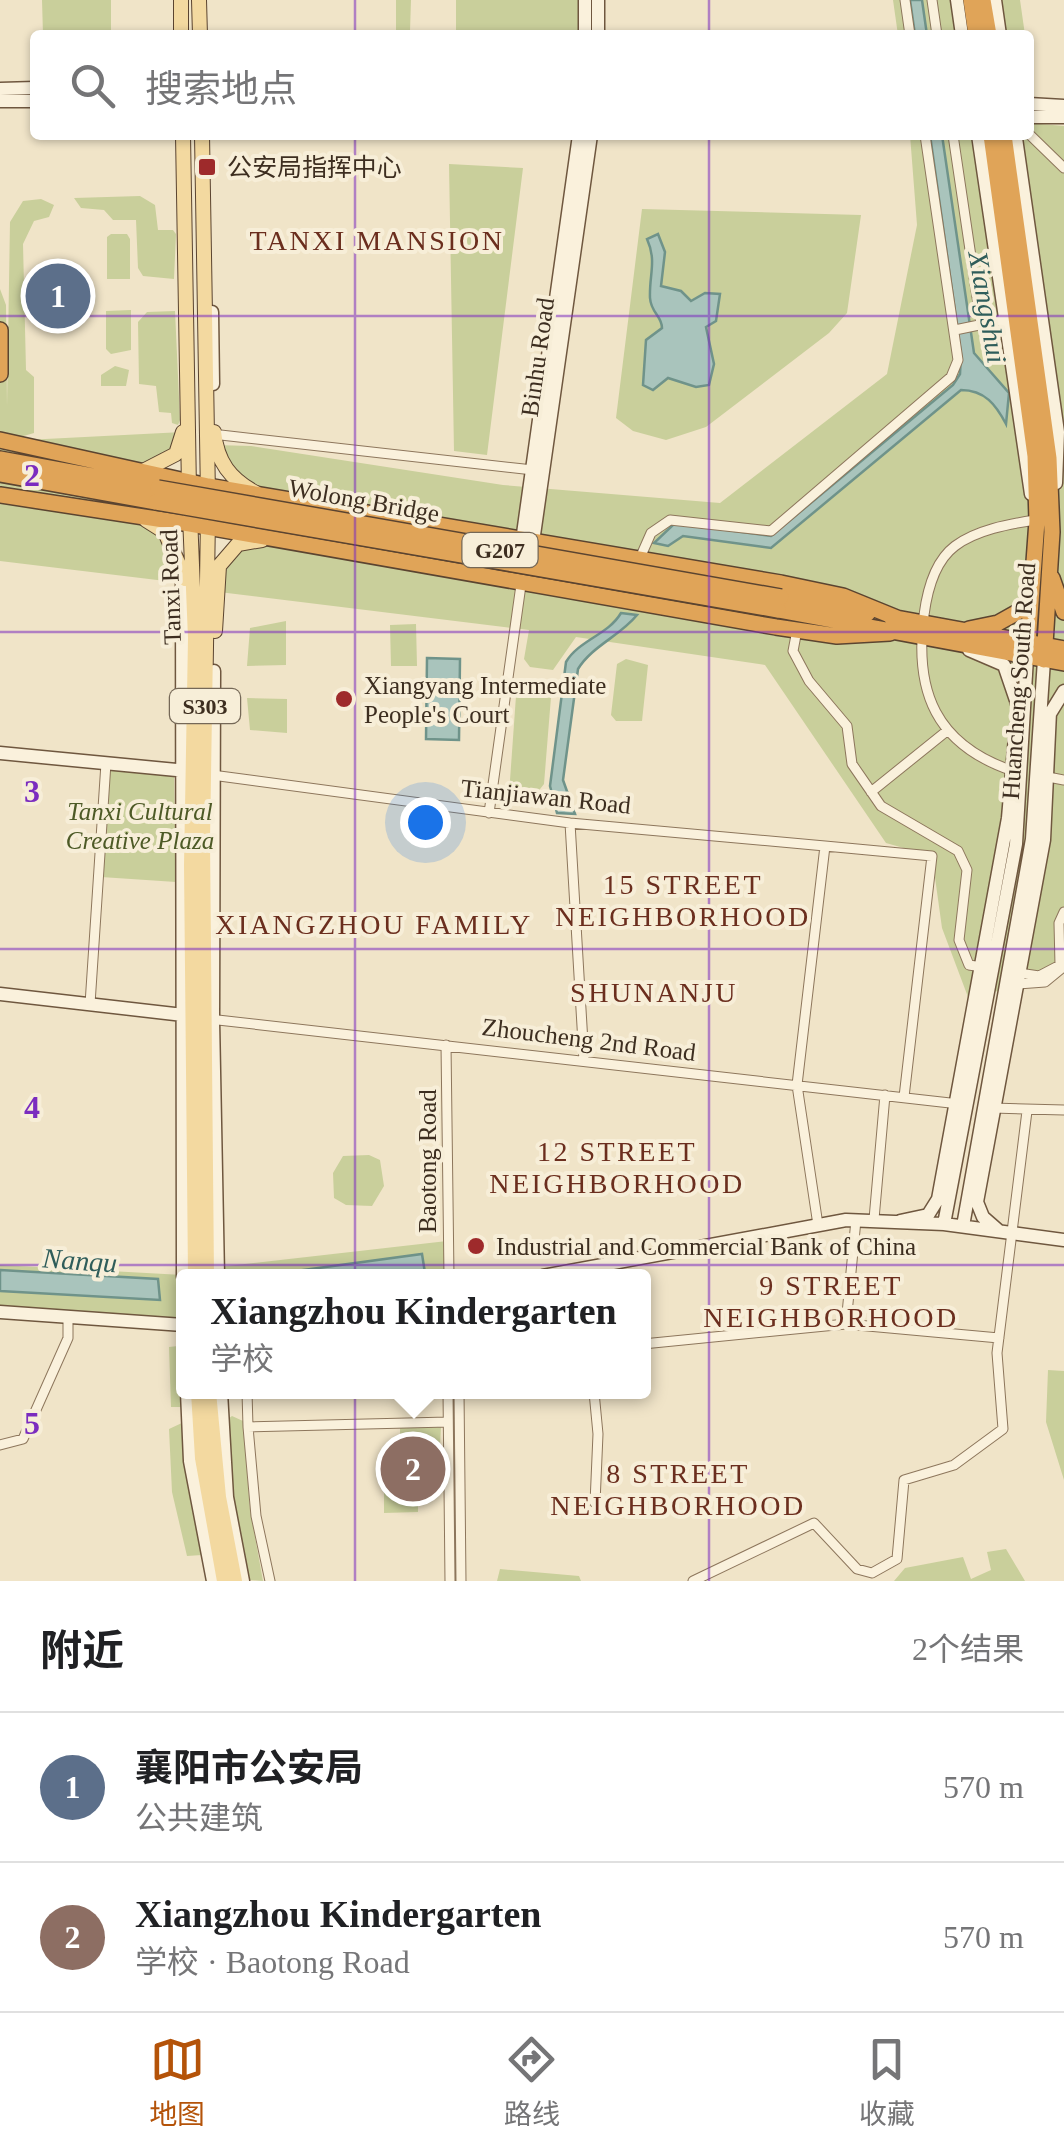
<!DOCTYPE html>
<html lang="zh">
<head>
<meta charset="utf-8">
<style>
	:root { --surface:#fff; --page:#f2f2f2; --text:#202124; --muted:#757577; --line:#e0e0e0; --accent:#b45309 }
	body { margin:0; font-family:"Times New Roman","Noto Sans SC",serif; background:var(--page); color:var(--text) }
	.you { position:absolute; left:425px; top:822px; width:35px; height:35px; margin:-25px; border:8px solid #fff; border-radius:50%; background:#1a73e8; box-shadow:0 0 0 15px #1a73e833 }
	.badge { display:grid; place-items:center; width:65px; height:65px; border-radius:50%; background:var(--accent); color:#fff; font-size:32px; font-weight:700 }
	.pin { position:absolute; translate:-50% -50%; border:5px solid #fff; box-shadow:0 2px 10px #0006 }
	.popup { position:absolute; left:176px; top:1269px; width:475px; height:130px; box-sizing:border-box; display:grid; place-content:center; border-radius:10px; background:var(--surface); filter:drop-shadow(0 2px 8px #0005); font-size:32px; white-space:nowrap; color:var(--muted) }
	.popup b { font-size:38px; color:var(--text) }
	.popup::after { content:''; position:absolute; left:50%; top:100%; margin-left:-20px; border:20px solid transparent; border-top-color:var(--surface) }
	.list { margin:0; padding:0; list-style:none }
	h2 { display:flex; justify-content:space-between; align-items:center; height:130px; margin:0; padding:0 40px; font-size:42px }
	h2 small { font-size:32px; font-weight:400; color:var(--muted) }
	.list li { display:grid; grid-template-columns:65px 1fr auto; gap:30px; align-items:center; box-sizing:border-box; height:150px; padding:0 40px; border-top:2px solid var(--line) }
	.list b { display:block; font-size:38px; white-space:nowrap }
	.list p { margin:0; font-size:32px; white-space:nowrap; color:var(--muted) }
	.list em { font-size:32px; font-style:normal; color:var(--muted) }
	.icon { flex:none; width:55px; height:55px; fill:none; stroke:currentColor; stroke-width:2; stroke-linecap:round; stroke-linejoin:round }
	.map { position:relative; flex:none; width:1064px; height:1581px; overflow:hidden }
	.search { position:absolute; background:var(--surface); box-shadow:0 2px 8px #0004; left:30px; right:30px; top:30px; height:110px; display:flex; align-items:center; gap:25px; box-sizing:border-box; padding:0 35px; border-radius:10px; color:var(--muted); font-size:38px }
	.sheet { height:430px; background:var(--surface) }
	nav { display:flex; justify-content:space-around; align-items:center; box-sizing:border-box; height:140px; border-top:2px solid var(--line); background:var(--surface); font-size:28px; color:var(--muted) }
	nav a { display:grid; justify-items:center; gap:5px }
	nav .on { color:var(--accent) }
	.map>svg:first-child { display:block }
	.green { fill:#c9cf9b }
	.water { fill:#a9c4bc; stroke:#6f938a; stroke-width:2.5 }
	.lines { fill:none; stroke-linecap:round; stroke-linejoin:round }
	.street-casing { stroke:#8d765c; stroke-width:11 }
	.secondary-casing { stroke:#6f573f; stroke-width:15 }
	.primary-casing { stroke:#5b4430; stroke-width:16 }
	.highway-casing { stroke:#5b4430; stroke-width:18 }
	.street { stroke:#faf1dc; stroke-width:9 }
	.secondary { stroke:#faf1dc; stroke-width:12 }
	.primary { stroke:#f3d9a0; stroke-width:14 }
	.highway { stroke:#e0a458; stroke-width:15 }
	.highway-bridge-casing { stroke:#5b4430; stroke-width:18; stroke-linecap:butt }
	.highway-bridge { stroke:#e0a458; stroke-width:15 }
	.grid { fill:none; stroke:#7b2cbf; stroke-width:2.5; stroke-opacity:0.55 }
	.poi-dot { fill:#9e2a2b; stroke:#f7eed8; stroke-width:4 }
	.labels { text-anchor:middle; stroke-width:8; stroke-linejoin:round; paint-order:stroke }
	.shield { fill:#f7eed8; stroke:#756857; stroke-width:2.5 }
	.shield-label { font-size:22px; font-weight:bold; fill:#3d2e20 }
	.poi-label { font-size:25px; fill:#3d2e20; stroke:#f7eed8; text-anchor:start }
	.street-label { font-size:25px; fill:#3d2e20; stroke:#f7eed8 }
	.park-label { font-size:25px; font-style:italic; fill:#4d5a26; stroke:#f7eed8 }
	.neighbourhood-label { font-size:28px; letter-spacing:2.5px; fill:#6b2e1e; stroke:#f7eed8 }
	.water-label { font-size:28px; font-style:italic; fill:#2f5d5a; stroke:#f7eed8 }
	.grid-label { font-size:32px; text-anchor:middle; font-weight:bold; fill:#7b2cbf; stroke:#f7eed8; stroke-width:8; stroke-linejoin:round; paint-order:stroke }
</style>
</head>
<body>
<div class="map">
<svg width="1064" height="1581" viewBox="0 0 1064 1581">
	<rect width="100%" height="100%" fill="#f0e4c8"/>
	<path class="green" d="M42 0H111V35H43Z
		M396 0H411L410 31H396Z
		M456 0H579V35H456Z
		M893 0H971L976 35H898Z
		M984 0H1020L1025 35H989Z
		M1029 123 1064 126V973L1057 979 968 997 942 928 932 856 886 843 765 665 576 637 553 670 530 667 524 659 529 630 219 592V566L256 540 259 495 241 485 215 445 251 446 503 485 720 503 887 374 917 225 910 135H1029Z
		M449 164 523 168 487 455 454 451Z
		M140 196 155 205 158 230H173L176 234 174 279 143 276 138 268 136 220H113L104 210 81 208 74 198Z
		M41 199 54 205 49 217 34 221 23 244 26 370 34 377V433L20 437 7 433 6 441 183 432 182 446 143 471 136 515 156 525 182 583 0 561V289L6 305 7 407 10 222 23 201Z
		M642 209 861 215 847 313 829 333 706 427 666 440 633 431 616 418Z
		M111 234H127L130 239V279H107V237Z
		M131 310V350L111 354 106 349V311Z
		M175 311 180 420 178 425 172 423 171 413 159 412 156 386 139 384 138 322 147 312Z
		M115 366 129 370 126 386H101V375Z
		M286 621V665L247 666 250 628Z
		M416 624 417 666H391L390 625Z
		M626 659 648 665 642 721H616L611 715 617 664Z
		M520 690 551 697 544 784 533 798 509 794 516 696Z
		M247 698 287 699V733L250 730Z
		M108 769 174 775 176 882 101 877Z
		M369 1155 380 1160 384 1186 372 1206 346 1205 334 1198 333 1173 343 1156Z
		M447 1241 449 1276H218V1267Z
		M0 1265 183 1275V1325L0 1312Z
		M178 1346 181 1407H171L169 1347Z
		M1048 1370 1064 1371V1480L1046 1422Z
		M232 1416 243 1421 250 1509 263 1581 250 1580 233 1503 228 1419Z
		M184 1422 202 1549V1555L187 1556 172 1492 169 1429Z
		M441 1426 440 1447H423V1461H400V1427Z
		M384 1491H418V1512L384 1513Z
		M1006 1549 1025 1581H894L905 1568 963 1557 971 1579 991 1570 987 1552Z
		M500 1569 579 1576 581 1581H497Z"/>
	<path class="water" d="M910 0H922L927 35H915Z
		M930 135H942L974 353 1009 393 1006 424C996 405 985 390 961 390L771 548 683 536 668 546 654 543 675 523 771 536 953 385 960 374 961 354Z
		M658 234 665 252 661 286 681 291 691 301 705 293 720 294 716 321 706 327 714 364 709 385 696 387 668 378 653 390 643 385 646 340 662 328C662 316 651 313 650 298 649 275 657 261 647 239Z
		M621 613 637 615C620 636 592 646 578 669L563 780 575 814 557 813 550 786 566 662C579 640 608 635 621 613Z
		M427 658 460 659 459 740 426 739Z
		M422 1254 425 1273 259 1276Z
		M0 1270 158 1279 160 1300 0 1291Z"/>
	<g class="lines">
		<g class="street-casing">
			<path id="street" d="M905 0 910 35
				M932 0 937 35
				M1029 134 1064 168
				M953 135 981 324
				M955 330 1008 319
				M212 434 533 470
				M640 558 651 533 670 520 771 531 951 377 958 360 925 135
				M797 630 793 651 809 681 847 726 852 764 881 806 958 851 967 870 959 940 969 965 982 967
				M1013 771C936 745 914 692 924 615 927 592 935 561 955 546 976 530 1009 524 1035 520
				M212 775 570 823 825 846
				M1043 776 1064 780
				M871 792 948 730
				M489 813 521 585
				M570 823 584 1060
				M1019 973 1039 976 1060 965 1059 923 1064 912
				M1018 984 1045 982 1062 968
				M90 1004 106 763
				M209 1019 959 1104
				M446 1045 449 1276
				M992 1108 1064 1110
				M874 1219 885 1095
				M818 1225 797 1085 825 846 932 856 904 1097
				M846 1324 856 1220
				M643 1344 846 1324 999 1338
				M247 1392 248 1427 448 1422
				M448 1392 450 1581
				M459 1392 461 1581
				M594 1392 598 1434 595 1503
				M248 1427 256 1516 270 1581
				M0 1445 23 1439 68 1338V1317
				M693 1581 814 1523 857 1569 872 1573 897 1559 904 1480 954 1465 1003 1429 997 1353 1027 1111"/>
		</g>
		<g class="secondary-casing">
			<path id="secondary" d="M957 0 962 35
				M995 0 1000 35
				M585 35V0
				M598 35V0
				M0 89 35 88
				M0 101H35
				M1029 104 1064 106
				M1029 117H1064
				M978 135 1031 494
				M1016 138 1058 432 1056 483
				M212 312 213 384
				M521 548 579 135
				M532 549 591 135
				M182 571 183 1277
				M969 650 1004 665 1019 709
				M214 671 213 1020 218 1276
				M1048 717 1064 691
				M0 753 187 771
				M0 994 192 1016
				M900 1221 928 1215 938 1199 1008 818 1016 726
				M944 1224 1016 844 1027 657
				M963 1226 1032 839 1044 660
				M999 1231 983 1217 977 1202 1044 840 1050 712
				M543 1276 846 1220 944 1224 1064 1240
				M0 1312 183 1325
				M187 1392 190 1461 213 1581
				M221 1392 227 1497 243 1581"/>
		</g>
		<g class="primary-casing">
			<path id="primary" d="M181 0V35
				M199 0 200 35
				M183 135 189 489
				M202 135 208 496
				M214 432C217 462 230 479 256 493
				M143 471 176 454 183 432
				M190 516 195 638 191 865 195 1276
				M146 520 165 532 185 579
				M215 631 219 566 238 544 262 540
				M207 1276 203 841 208 517
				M198 1392 202 1458 224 1581
				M209 1392 219 1497 235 1581"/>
		</g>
		<g class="highway-casing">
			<path id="highway" d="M971 0 976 35
				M983 0 989 35
				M991 135 1035 456 1037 521 1027 657
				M1004 135 1049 458 1052 532 1044 660
				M0 330V374
				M0 440 208 486 781 583 843 596 897 618
				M0 459 158 488
				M0 474 156 502
				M0 495 190 524 776 627 837 636 890 633
				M1052 578 1064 612
				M781 597 868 613
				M778 610 1064 663
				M891 617 1064 649
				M969 629 998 623 1025 608 1028 597"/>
		</g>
		<use href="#street" class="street"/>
		<use href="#secondary" class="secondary"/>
		<use href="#primary" class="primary"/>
		<use href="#highway" class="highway"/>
		<g class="highway-bridge-casing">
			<path id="highway-bridge" d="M158 488 781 597
				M156 502 778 610"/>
		</g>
		<use href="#highway-bridge" class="highway-bridge"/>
	</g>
	<path class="grid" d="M355 0V35M709 0V35M355 135V1581M709 135V1581M0 316H1064M0 632H1064M0 949H1064M0 1265H1064"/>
	<g class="poi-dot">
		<rect x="197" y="157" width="20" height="20" rx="5"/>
		<circle cx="344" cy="699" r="10"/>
		<circle cx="476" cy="1246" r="10"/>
	</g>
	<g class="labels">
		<g class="shield">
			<rect x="462.5" y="533" width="75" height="34" rx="8"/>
			<rect x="170" y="689" width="70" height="34" rx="8"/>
		</g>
		<g class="shield-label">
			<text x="500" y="558">G207</text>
			<text x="205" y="714">S303</text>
		</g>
		<g class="poi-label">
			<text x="227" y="176">公安局指挥中心</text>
			<text x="364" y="694">Xiangyang Intermediate<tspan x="364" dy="29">People's Court</tspan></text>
			<text x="496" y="1255">Industrial and Commercial Bank of China</text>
		</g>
		<g class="street-label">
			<text transform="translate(537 357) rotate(-82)" y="9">Binhu Road</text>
			<text transform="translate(364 500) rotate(10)" y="9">Wolong Bridge</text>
			<text transform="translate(170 587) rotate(-92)" y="9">Tanxi Road</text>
			<text transform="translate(1018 681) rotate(-86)" y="9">Huancheng South Road</text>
			<text transform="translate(546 796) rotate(6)" y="9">Tianjiawan Road</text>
			<text transform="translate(589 1039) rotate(7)" y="9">Zhoucheng 2nd Road</text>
			<text transform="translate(427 1161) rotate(-90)" y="9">Baotong Road</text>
		</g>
		<g class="park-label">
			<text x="140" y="820">Tanxi Cultural<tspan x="140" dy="29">Creative Plaza</tspan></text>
		</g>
		<g class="neighbourhood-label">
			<text x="377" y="250">TANXI MANSION</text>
			<text x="683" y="894">15 STREET<tspan x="683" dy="32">NEIGHBORHOOD</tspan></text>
			<text x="374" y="934">XIANGZHOU FAMILY</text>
			<text x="654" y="1002">SHUNANJU</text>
			<text x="617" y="1161">12 STREET<tspan x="617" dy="32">NEIGHBORHOOD</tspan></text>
			<text x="831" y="1295">9 STREET<tspan x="831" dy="32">NEIGHBORHOOD</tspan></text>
			<text x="678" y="1483">8 STREET<tspan x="678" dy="32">NEIGHBORHOOD</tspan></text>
		</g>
		<g class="water-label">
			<text transform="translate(988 307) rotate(80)" y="10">Xiangshui</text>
			<text transform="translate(80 1260) rotate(4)" y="10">Nanqu</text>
		</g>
	</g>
	<g class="grid-label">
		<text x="32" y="486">2</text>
		<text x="32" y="802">3</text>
		<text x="32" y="1118">4</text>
		<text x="32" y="1434">5</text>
	</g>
</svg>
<div class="you"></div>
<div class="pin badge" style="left:58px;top:296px;background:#5c6f8a">1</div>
<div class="pin badge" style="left:413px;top:1469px;background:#8d6e63">2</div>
<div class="popup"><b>Xiangzhou Kindergarten</b>学校</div>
<div class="search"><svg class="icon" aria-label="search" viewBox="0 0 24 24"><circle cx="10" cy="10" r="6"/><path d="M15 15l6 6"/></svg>搜索地点</div>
</div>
<section class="sheet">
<h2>附近<small>2个结果</small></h2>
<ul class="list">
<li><span class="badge" style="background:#5c6f8a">1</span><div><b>襄阳市公安局</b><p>公共建筑</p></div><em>570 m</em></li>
<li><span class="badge" style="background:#8d6e63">2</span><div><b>Xiangzhou Kindergarten</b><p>学校 · Baotong Road</p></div><em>570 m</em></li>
</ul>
</section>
<nav>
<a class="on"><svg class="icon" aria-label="map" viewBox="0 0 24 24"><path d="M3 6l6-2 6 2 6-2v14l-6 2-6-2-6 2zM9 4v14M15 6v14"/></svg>地图</a>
<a><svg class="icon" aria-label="directions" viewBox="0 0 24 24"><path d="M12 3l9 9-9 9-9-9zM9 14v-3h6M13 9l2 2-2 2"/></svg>路线</a>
<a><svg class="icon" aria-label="saved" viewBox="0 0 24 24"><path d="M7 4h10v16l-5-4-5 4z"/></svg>收藏</a>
</nav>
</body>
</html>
